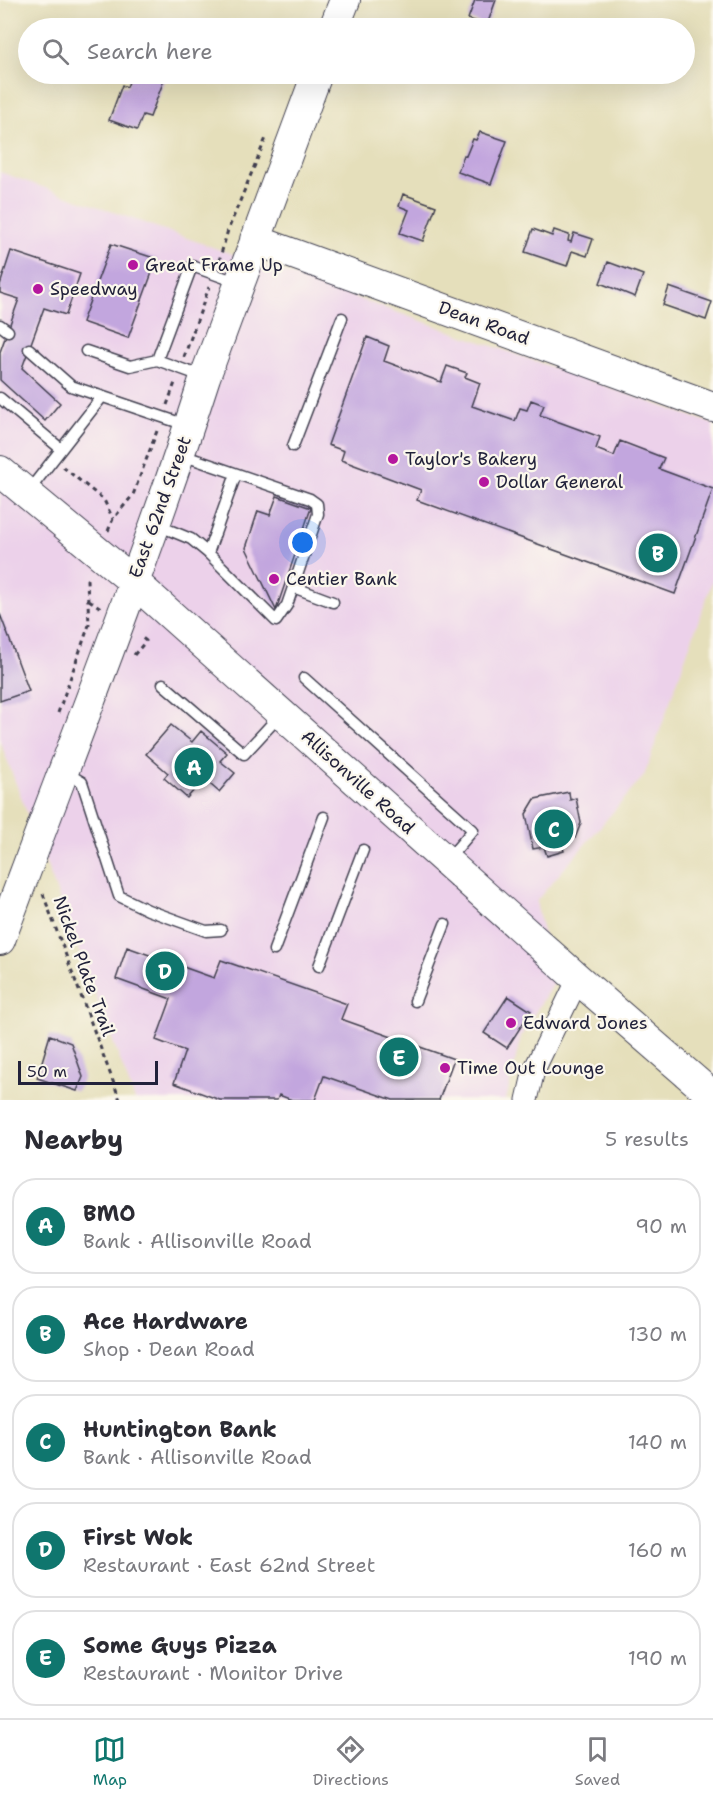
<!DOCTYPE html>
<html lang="en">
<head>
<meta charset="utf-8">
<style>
	:root { --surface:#fff; --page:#f7f7f7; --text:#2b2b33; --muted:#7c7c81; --line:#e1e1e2; --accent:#0f766e }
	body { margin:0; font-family:"Shantell Sans",sans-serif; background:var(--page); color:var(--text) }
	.scale { position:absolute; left:18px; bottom:15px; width:140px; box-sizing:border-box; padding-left:6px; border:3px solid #22223b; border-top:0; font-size:16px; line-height:21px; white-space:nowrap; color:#22223b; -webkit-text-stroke:4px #fbf7ec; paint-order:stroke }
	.you { position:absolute; left:303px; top:543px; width:21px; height:21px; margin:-15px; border:4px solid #fff; border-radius:50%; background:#1a73e8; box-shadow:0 0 0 9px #1a73e833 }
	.badge { display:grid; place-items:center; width:39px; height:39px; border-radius:50%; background:var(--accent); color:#fff; font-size:20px; font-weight:700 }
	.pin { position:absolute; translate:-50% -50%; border:3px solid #fff; box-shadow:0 2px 6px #0006 }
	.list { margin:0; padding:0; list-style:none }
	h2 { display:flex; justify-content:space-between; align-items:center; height:78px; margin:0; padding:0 24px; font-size:26px }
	h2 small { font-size:20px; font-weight:400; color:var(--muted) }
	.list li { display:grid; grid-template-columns:39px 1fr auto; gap:18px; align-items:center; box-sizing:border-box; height:96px; margin:0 12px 12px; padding:0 12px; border:2px solid var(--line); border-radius:24px }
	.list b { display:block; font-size:22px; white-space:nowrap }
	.list p { margin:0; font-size:20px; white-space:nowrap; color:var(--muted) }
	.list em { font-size:20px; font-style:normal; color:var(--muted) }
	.icon { flex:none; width:33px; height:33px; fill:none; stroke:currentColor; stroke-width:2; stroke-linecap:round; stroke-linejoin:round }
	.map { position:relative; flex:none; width:713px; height:1100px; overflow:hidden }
	.search { position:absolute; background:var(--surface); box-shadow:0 6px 24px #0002; left:18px; right:18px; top:18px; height:66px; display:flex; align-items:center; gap:15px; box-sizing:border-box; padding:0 21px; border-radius:33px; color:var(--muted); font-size:22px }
	.sheet { height:618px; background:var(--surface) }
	nav { display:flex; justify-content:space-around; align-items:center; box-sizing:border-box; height:84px; border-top:2px solid var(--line); background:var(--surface); font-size:16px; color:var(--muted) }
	nav a { display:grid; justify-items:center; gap:3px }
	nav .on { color:var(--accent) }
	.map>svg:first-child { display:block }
	.built { fill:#ecd1ea }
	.building { fill:#c2a6de }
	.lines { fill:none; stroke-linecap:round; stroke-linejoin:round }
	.lane-casing { stroke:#3f3e4e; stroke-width:13 }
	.street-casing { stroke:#3f3e4e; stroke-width:23 }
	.secondary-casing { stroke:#3f3e4e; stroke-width:32 }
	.path { stroke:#3f3e4e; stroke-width:3; stroke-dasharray:4.5 4.5; stroke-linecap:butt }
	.lane { stroke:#fff; stroke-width:10 }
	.street { stroke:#fff; stroke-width:21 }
	.secondary { stroke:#fff; stroke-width:30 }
	.poi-dot { fill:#b5179e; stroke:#fbf7ec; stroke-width:2 }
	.labels { text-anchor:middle; stroke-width:4.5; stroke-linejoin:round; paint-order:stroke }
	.poi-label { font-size:18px; fill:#22223b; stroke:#fbf7ec; text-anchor:start }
	.street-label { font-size:18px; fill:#22223b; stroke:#fbf7ec }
</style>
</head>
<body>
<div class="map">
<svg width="713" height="1100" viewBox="0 0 713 1100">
	<rect width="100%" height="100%" fill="#fbf7ec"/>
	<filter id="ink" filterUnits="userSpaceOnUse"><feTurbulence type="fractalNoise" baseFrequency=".0167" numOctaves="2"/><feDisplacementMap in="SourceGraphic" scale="12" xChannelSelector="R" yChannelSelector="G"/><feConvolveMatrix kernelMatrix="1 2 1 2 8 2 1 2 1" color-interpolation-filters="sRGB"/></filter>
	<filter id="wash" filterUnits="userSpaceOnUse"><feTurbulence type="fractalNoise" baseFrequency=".008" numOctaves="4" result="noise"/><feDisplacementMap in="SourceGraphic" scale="24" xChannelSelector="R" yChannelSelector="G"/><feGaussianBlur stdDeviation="1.35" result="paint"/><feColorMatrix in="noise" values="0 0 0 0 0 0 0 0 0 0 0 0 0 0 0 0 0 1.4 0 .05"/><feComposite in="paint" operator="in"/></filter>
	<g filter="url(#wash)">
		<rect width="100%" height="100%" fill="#e5dfbb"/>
		<path class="built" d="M0 172 713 424V579L644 776 537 900V907L555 980 521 1036 506 1100H135L0 741Z"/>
		<g id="blocks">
			<path class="building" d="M475 0H496L487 25 468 19Z
				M132 74H159L158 78 164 80 150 117 143 115 137 130 109 120 122 85 127 87Z
				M480 132 507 141 491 184 458 172 464 155 466 156 473 139 476 140Z
				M403 194 436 206 423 241 400 233 409 210 399 206Z
				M533 229 552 236 554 230 569 235 568 241 571 242 574 233 593 239 587 256 572 251 567 266 525 252Z
				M111 244 157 259 128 338 82 322Z
				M11 251 80 274 66 315 44 308 22 368 60 403 45 421 0 380V352L19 299 0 293V285Z
				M608 262 643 275 635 297 600 283Z
				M669 287 712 302 706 320 663 305Z
				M367 337 389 346 384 361 441 382 447 366 467 373 465 377 480 383 472 406 515 421 520 408 527 410 531 400 544 405 540 415 600 437 596 449 614 456 620 441 664 458 659 469 713 489 675 594 417 500 421 490 341 460 344 451 328 445Z
				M277 496 311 508 276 610 246 548 258 511 270 515Z
				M0 614 29 691 0 701Z
				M171 725 192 742 201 731 227 753 220 761 235 773 219 792 204 779 187 798 164 778 168 773 146 754Z
				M569 792 570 800 576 798 581 823 575 838 570 834 562 844 564 851 547 856 544 847 533 849 526 814 535 799Z
				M127 947 214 978 221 960 347 1004 341 1019 454 1059 439 1100H393L324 1076 315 1100H292L279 1095 277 1100H220L174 1083 185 1051 156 1040 171 999 116 979Z
				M508 996 531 1011 507 1048 484 1033Z
				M50 1035 71 1043 83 1077 77 1091 37 1078Z"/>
		</g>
	</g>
	<g filter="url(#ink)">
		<use href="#blocks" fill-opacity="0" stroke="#3f3e4e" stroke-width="1.5"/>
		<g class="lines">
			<g class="lane-casing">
				<path id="lane" d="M0 325 8 331
					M29 349 71 386 186 425
					M86 351 130 366 157 360
					M204 377 157 360 192 266 239 283
					M0 398 61 449
					M293 446 342 318
					M182 455 310 499 317 504 318 514 287 605 276 621 208 553 236 474
					M27 493 102 397
					M157 525 191 539 208 553
					M293 587 333 602
					M304 678 473 830 448 859
					M163 684 244 754 281 714
					M65 772 82 782 119 896 148 910 206 931 221 930
					M274 950 324 817
					M319 966 363 850
					M415 1001 445 924"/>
			</g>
			<g class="street-casing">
				<path id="street" d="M527 1100 534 1070 578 979"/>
			</g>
			<g class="secondary-casing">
				<path id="secondary" d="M334 28 345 0
					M255 240 713 407
					M0 471 134 582 578 979 713 1096
					M0 940C69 753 144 567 205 377L317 74"/>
			</g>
			<path class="path" d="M307 28 310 21
				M219 261 228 230 266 138
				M184 357 209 287
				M167 405 176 380
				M63 467 104 500 113 519
				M108 531 113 519 133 495 157 431
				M89 600 101 608
				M134 655 146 641 140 636
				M58 713 89 625 87 580 89 576
				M43 894 120 1100"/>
			<use href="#lane" class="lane"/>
			<use href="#street" class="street"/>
			<use href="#secondary" class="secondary"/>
		</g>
	</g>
	<g class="poi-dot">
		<circle cx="133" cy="265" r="6"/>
		<circle cx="38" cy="289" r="6"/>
		<circle cx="393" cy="459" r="6"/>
		<circle cx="484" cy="482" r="6"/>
		<circle cx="274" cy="579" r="6"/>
		<circle cx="511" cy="1023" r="6"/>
		<circle cx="445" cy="1068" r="6"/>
	</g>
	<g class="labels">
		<g class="poi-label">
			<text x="145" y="271">Great Frame Up</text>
			<text x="50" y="295">Speedway</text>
			<text x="405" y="465">Taylor's Bakery</text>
			<text x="496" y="488">Dollar General</text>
			<text x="286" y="585">Centier Bank</text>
			<text x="523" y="1029">Edward Jones</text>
			<text x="457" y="1074">Time Out Lounge</text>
		</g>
		<g class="street-label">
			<text transform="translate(484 323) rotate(20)" y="6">Dean Road</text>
			<text transform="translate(160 507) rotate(-70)" y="6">East 62nd Street</text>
			<text transform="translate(358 782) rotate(42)" y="6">Allisonville Road</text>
			<text transform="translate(84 966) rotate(70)" y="6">Nickel Plate Trail</text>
		</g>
	</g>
</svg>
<div class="scale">50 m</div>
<div class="you"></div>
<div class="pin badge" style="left:194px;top:767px">A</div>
<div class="pin badge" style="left:658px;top:553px">B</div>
<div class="pin badge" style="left:554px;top:829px">C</div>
<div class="pin badge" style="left:165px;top:971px">D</div>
<div class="pin badge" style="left:399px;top:1057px">E</div>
<div class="search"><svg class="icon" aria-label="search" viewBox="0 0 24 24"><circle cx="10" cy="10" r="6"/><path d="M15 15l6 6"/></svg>Search here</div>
</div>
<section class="sheet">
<h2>Nearby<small>5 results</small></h2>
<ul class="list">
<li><span class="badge">A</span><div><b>BMO</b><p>Bank · Allisonville Road</p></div><em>90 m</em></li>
<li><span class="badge">B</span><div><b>Ace Hardware</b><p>Shop · Dean Road</p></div><em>130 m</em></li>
<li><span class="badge">C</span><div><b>Huntington Bank</b><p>Bank · Allisonville Road</p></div><em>140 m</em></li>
<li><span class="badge">D</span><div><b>First Wok</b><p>Restaurant · East 62nd Street</p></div><em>160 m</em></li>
<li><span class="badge">E</span><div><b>Some Guys Pizza</b><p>Restaurant · Monitor Drive</p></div><em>190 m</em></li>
</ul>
</section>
<nav>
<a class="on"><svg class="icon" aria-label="map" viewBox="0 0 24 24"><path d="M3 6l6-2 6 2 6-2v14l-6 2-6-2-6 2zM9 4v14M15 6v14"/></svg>Map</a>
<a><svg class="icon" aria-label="directions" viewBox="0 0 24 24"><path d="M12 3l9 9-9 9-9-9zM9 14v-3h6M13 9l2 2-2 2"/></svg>Directions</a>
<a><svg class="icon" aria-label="saved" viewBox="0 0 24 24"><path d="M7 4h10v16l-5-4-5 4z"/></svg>Saved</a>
</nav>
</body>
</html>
